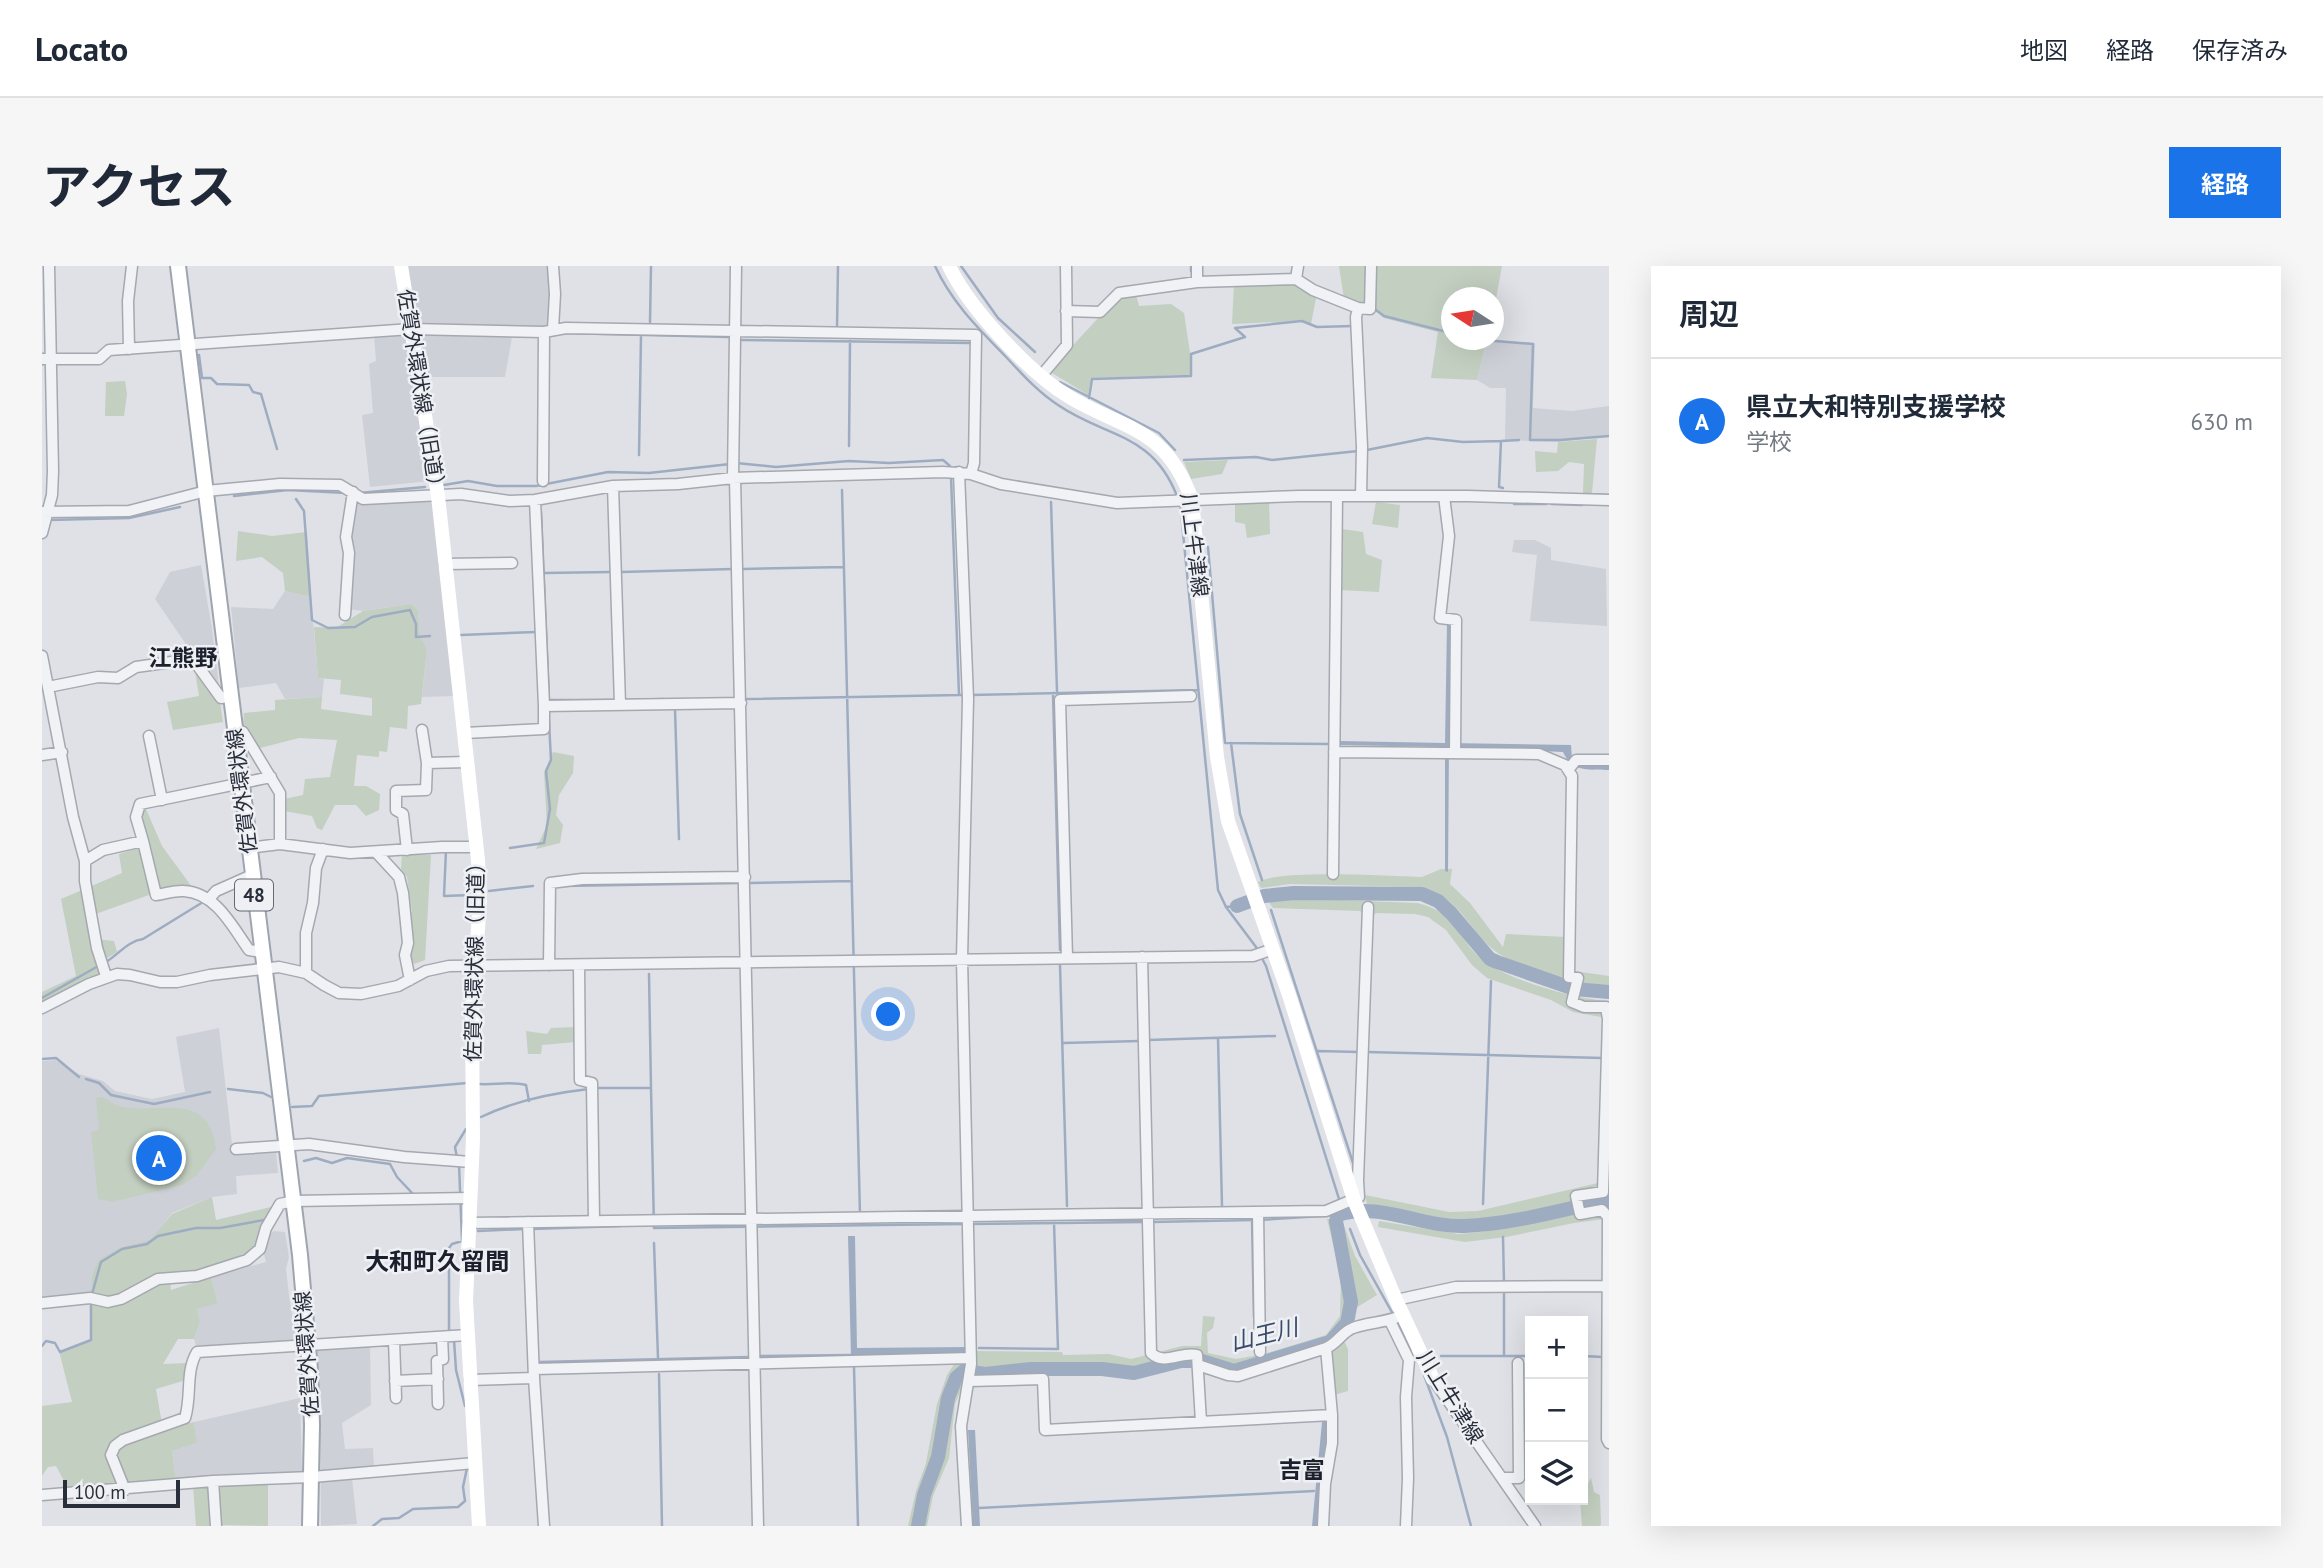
<!DOCTYPE html>
<html lang="ja">
<head>
<meta charset="utf-8">
<style>
	:root { --surface:#fff; --page:#f6f6f7; --text:#1f2937; --muted:#747a83; --line:#e0e1e3; --accent:#1a73e8 }
	body { margin:0; font-family:"PT Sans","Noto Sans JP",sans-serif; background:var(--page); color:var(--text) }
	.controls { position:absolute; right:21px; bottom:21px; display:grid; overflow:hidden; border-radius:0px; box-shadow:0 7px 28px #0002 }
	.controls button { width:63px; height:63px; display:grid; place-items:center; padding:0; border:0; border-bottom:2px solid var(--line); background:var(--surface); color:var(--text); font:35px sans-serif }
	.compass { position:absolute; left:1399px; top:21px; width:63px; height:63px; border-radius:50%; background:var(--surface); box-shadow:0 7px 28px #0002; rotate:282deg }
	.scale { position:absolute; left:21px; bottom:18px; width:117px; box-sizing:border-box; padding-left:7px; border:4px solid #292e3b; border-top:0; font-size:19px; line-height:24px; white-space:nowrap; color:#292e3b; -webkit-text-stroke:5px #eef0f4; paint-order:stroke }
	.you { position:absolute; left:847px; top:749px; width:24px; height:24px; margin:-18px; border:5px solid #fff; border-radius:50%; background:#1a73e8; box-shadow:0 0 0 10px #1a73e833 }
	.badge { display:grid; place-items:center; width:46px; height:46px; border-radius:50%; background:var(--accent); color:#fff; font-size:23px; font-weight:700 }
	.pin { position:absolute; translate:-50% -50%; border:4px solid #fff; box-shadow:0 2px 7px #0006 }
	.list { margin:0; padding:0; list-style:none }
	h2 { display:flex; justify-content:space-between; align-items:center; height:91px; margin:0; padding:0 28px; font-size:30px }
	h2 small { font-size:23px; font-weight:400; color:var(--muted) }
	.list li { display:grid; grid-template-columns:46px 1fr auto; gap:21px; align-items:center; box-sizing:border-box; height:126px; padding:0 28px; border-top:2px solid var(--line) }
	.list b { display:block; font-size:26px; white-space:nowrap }
	.list p { margin:0; font-size:23px; white-space:nowrap; color:var(--muted) }
	.list em { font-size:23px; font-style:normal; color:var(--muted) }
	.icon { flex:none; width:38px; height:38px; fill:none; stroke:currentColor; stroke-width:2; stroke-linecap:round; stroke-linejoin:round }
	.map { position:relative; flex:none; width:1567px; height:1260px; overflow:hidden; border-radius:0px }
	header { display:flex; align-items:center; gap:42px; box-sizing:border-box; height:98px; padding:0 35px; background:var(--surface); border-bottom:2px solid var(--line) }
	header strong { font-size:33px }
	nav { display:flex; gap:38px; margin-inline-start:auto; font-size:24px }
	.intro { display:flex; align-items:center; justify-content:space-between; box-sizing:border-box; height:168px; padding:0 42px }
	h1 { margin:0; font-size:49px }
	.button { padding:18px 32px; border-radius:0px; background:var(--accent); color:#fff; font-size:24px; font-weight:700 }
	main { display:flex; gap:42px; padding:0 42px }
	aside { flex:1; background:var(--surface); border-radius:0px; box-shadow:0 7px 28px #0002 }
	.map>svg:first-child { display:block }
	.built { fill:#cdd0d7 }
	.green { fill:#c3cfc1 }
	.water { fill:#9eacc2 }
	.lines { fill:none; stroke-linecap:round; stroke-linejoin:round }
	.stream { stroke:#9eacc2; stroke-width:2.5 }
	.river { stroke:#9eacc2; stroke-width:14 }
	.street-casing { stroke:#a5a8af; stroke-width:13 }
	.primary-casing { stroke:#9fa5b0; stroke-width:18 }
	.street { stroke:#f1f2f5; stroke-width:10 }
	.secondary { stroke:#fff; stroke-width:14 }
	.primary { stroke:#fff; stroke-width:14 }
	.labels { text-anchor:middle; stroke-width:5; stroke-linejoin:round; paint-order:stroke }
	.shield { fill:#eef0f4; stroke:#646872; stroke-width:2 }
	.shield-label { font-size:19px; font-weight:bold; fill:#292e3b }
	.street-label { font-size:21px; fill:#292e3b; stroke:#eef0f4 }
	.neighbourhood-label { font-size:23px; font-weight:bold; fill:#1c202c; stroke:#eef0f4 }
	.water-label { font-size:23px; font-style:italic; fill:#394b6a; stroke:#eef0f4 }
	.quarter-label { font-size:24px; font-weight:bold; fill:#1c202c; stroke:#eef0f4 }
</style>
</head>
<body>
<header>
<strong>Locato</strong>
<nav><a>地図</a><a>経路</a><a>保存済み</a></nav>
</header>
<div class="intro"><h1>アクセス</h1><a class="button">経路</a></div>
<main>
<div class="map">
<svg width="1567" height="1260" viewBox="0 0 1567 1260">
	<rect width="100%" height="100%" fill="#dfe1e6"/>
	<path class="built" d="M365 0H508V60L504 63 375 59Z
		M365 69 388 215 328 221 320 149 331 147 327 98 334 95 332 70Z
		M376 69 470 71 463 111H383Z
		M1445 75 1493 77 1491 142 1530 145 1567 140V170L1516 176 1463 174 1464 122H1448L1435 114Z
		M391 233 413 430 380 431 385 383 378 370 376 345 370 338 321 345 305 343 311 237Z
		M1472 274H1493L1509 282V294L1564 303 1565 360 1488 355 1495 289 1470 286Z
		M159 299 170 363 178 428 113 333 128 306Z
		M243 325 269 331 276 412 282 413 280 431 243 433 234 417 197 422 189 341 231 343Z
		M177 762 190 878 233 875 236 907 194 910 195 928 170 931 130 947 108 975 79 981 50 1010 49 1029 0 1033V795L13 794 37 808 61 815 73 825 110 833 143 826 134 771Z
		M231 965 243 966 247 991 244 1003 248 1037 255 1077 155 1084 152 1073 158 1056 155 1043 176 1036 169 1011 224 996 221 984Z
		M328 1078 329 1139 300 1157 303 1183 331 1182 332 1201 309 1203 315 1258 279 1260 278 1149 275 1082Z
		M258 1132 260 1207 134 1216 130 1185 155 1177 152 1156Z"/>
	<path class="green" d="M1297 0H1327L1326 40 1302 33Z
		M1332 0H1460L1452 44 1451 32H1409V74H1445L1435 114 1389 112 1396 66 1342 52 1331 43Z
		M1255 16 1275 27 1269 58 1259 55 1190 58 1192 18Z
		M1094 28 1097 40 1129 38 1142 47 1148 87V109L1049 112 1046 129 1007 105 1059 49 1079 30Z
		M83 115 85 128 82 150H63L64 116Z
		M1555 173 1550 227H1541L1542 198 1527 196 1516 205 1494 206 1493 185 1515 187 1516 176Z
		M1186 194 1180 208 1149 213 1142 196Z
		M1227 236 1228 268 1205 272 1203 258 1193 256V238Z
		M1334 236 1358 239 1356 262 1330 258Z
		M1300 263 1321 266 1324 288 1340 294 1337 326 1297 324Z
		M196 265 230 270 265 266 269 331 243 325 241 307 220 291 194 295Z
		M370 338 376 345 378 370 385 383 379 438 366 440 365 463 348 461 345 486 337 485V491L315 489 312 520H324L338 528 337 544 324 550 314 539H293L280 564 275 562 270 550 242 545V533L261 529 263 513 288 511 295 474 257 472 214 483 201 461 202 447 233 444V434L280 431 279 443 330 450V432L298 428 299 414 276 412 272 361 294 362 321 345Z
		M152 399 178 437 181 456 131 464 125 436 157 430Z
		M511 486 532 490 531 507 517 529 514 549 521 559 518 577 494 583 505 559 502 507Z
		M104 543 120 580 150 621 118 625 48 650 52 673 72 675 75 686 57 697 59 709 0 737V726L34 710 19 633 80 607 77 588 106 579 97 544Z
		M379 585 382 589H389L383 694 372 698 367 690 366 651 370 646 365 611 359 603 360 587Z
		M1399 603H1410L1408 618 1428 637 1461 681 1464 668 1525 671 1532 705 1567 710V720C1538 719 1476 703 1453 685 1423 661 1419 630 1376 621L1248 618 1219 622 1216 616C1239 603 1348 610 1380 611Z
		M1244 632 1375 637C1418 647 1414 674 1443 696 1467 714 1536 734 1567 735V756H1562L1559 751 1531 746 1509 734 1445 712 1430 699 1404 664 1386 651 1373 648 1334 647 1329 653 1318 645 1231 642 1227 636Z
		M534 761V776L500 779 499 788H486L484 765 505 768 509 762Z
		M61 831C67 835 74 840 81 841 121 848 166 824 174 883L154 910 140 919 70 936 56 933 49 866 57 864 54 832Z
		M1556 917H1567V931L1559 930C1516 939 1471 954 1427 955 1393 956 1358 945 1325 939L1323 929 1407 946 1436 945Z
		M170 931 174 954 233 940 215 981 202 992 154 1007 113 1010 104 1013 80 1031 65 1034 49 1029 50 1010 57 994 79 981 108 974 130 948Z
		M1562 941H1567V952L1563 953 1532 957 1464 971 1423 976 1336 961 1337 955 1416 968 1439 966Z
		M1285 953H1291L1304 1026 1303 1053 1286 1073 1193 1103 1149 1090 1090 1104 1061 1100H986L943 1105 932 1102 933 1085 1020 1086 1021 1089 1067 1088 1089 1093 1140 1080H1159L1161 1050 1173 1051 1171 1062 1165 1067 1166 1087 1194 1093 1222 1088 1284 1069 1298 1050 1299 1011Z
		M1300 954 1313 990 1335 1029 1312 1043 1310 1010 1297 958Z
		M169 1011 176 1037 155 1043 158 1056 152 1073H136L121 1098 146 1097 144 1114 114 1123 120 1158 83 1173 152 1156 155 1177 130 1185 134 1216 27 1224 14 1200 6 1201 0 1210V1140L30 1136 17 1085 49 1074 50 1036C79 1039 101 1017 128 1015L129 1024Z
		M1302 1075 1306 1083V1125L1292 1129 1289 1086Z
		M923 1096V1101L911 1110 901 1136 893 1189 879 1225 873 1260H866L874 1225 884 1197 895 1138 905 1109 913 1097Z
		M924 1110 923 1123 919 1124 913 1138 907 1192 891 1230 885 1260H878L884 1232 899 1192 908 1132 917 1115Z
		M1549 1212 1552 1226 1558 1229 1559 1258 1558 1260H1540L1538 1234H1541V1225Z
		M226 1216V1260L177 1259 175 1219Z
		M170 1219 172 1260H154L151 1220Z"/>
	<path class="water" d="M1405 358H1408L1407 477 1529 479 1530 493 1567 498V504C1547 503 1530 507 1521 486L1407 481 1406 606 1403 605V481L1296 479 1297 475 1403 477Z
		M806 970H813L815 1082 924 1081V1087L809 1090Z
		M1280 1156H1286V1179L1279 1210 1276 1260H1270Z
		M926 1164H933L938 1260H931Z"/>
	<g class="lines">
		<path class="stream" d="M893 0C910 37 937 63 965 92 981 109 996 126 1016 139 1064 172 1110 166 1135 230
			M919 0 956 52 993 86
			M1149 5V0
			M1334 44 1342 50 1409 67
			M608 56 609 0
			M795 62 796 0
			M522 67 687 71
			M700 74 929 77
			M1441 74 1491 78 1488 174H1518L1567 170
			M157 89 160 112H169L175 118 207 119 211 126 219 128 235 183
			M1018 116 1117 167 1133 184
			M1047 132 1050 113 1149 110V88L1203 71 1193 62 1260 55 1275 61 1311 60
			M1459 175 1477 174
			M807 180 808 75
			M1325 184 1385 172 1421 176 1459 175 1457 221 1461 222
			M597 189 599 70
			M1142 194 1214 191 1230 194 1316 185
			M694 197 734 201 807 195 847 197 901 194 908 200V204
			M909 210 917 429H922
			M402 219 426 215 455 220H494L566 206 607 207 688 198
			M800 224 818 949
			M317 227 383 221
			M1544 228 1567 229
			M192 230 246 224 304 227
			M254 233 262 245 270 354 286 362 313 361 330 351 368 344 374 358V371L388 370
			M1009 236 1015 425
			M1138 236 1176 624 1184 641 1195 640
			M1472 238H1504
			M1510 238 1540 239
			M499 245 507 434H574
			M7 254 87 252 138 241
			M1166 281 1183 477 1287 478
			M701 303 802 301
			M579 306 691 303
			M502 307 569 306
			M419 369 494 366
			M1011 427 1018 684
			M929 429 1156 424
			M704 433 917 429
			M583 434 622 433
			M633 443 637 573
			M1189 477 1198 548 1220 614
			M468 582 502 577 508 543 504 505 509 494 507 456
			M404 584 402 630 430 629
			M708 617 810 615
			M520 620 698 617
			M447 625 491 620
			M1184 641 1214 681 1224 700 1297 933
			M1229 644 1311 897
			M64 696C77 688 86 675 101 673L161 636
			M1018 699 1025 940
			M607 708 609 822
			M0 732 58 699
			M1176 772 1180 940
			M1106 774 1233 770
			M1021 777 1097 775
			M1276 785 1317 786
			M1325 786 1561 792
			M0 793 14 792 37 811
			M44 813 57 817 69 829 112 838 168 826
			M438 818C453 819 469 815 484 819L487 835
			M554 822H609L612 962 921 958
			M186 823 221 827 229 831
			M250 841 270 840 277 830 425 817
			M439 851C472 835 511 827 547 823
			M415 892 413 881 424 863
			M262 895 274 892 290 897 305 892 348 898 355 911 372 929
			M1441 938 1449 715
			M1210 954 1212 1051
			M1218 954 1296 949
			M1110 956 1212 954
			M928 958 1103 956
			M491 963 579 960
			M1308 963 1318 989 1352 1050
			M436 965 482 963
			M1461 971 1462 1017
			M612 977 616 1092
			M1462 1024V1090
			M50 1028 59 996 80 983 105 978 116 970 154 962H178L222 954
			M1355 1056 1370 1084
			M409 1068 407 1064V982L410 978 420 975 417 898
			M412 1074 414 1104 423 1140
			M0 1080 4 1075 13 1077 18 1086 49 1074V1036
			M937 1082 1016 1083 1012 957
			M718 1090 809 1089
			M1399 1090H1488
			M1541 1090 1561 1091
			M497 1096 708 1091
			M812 1101 816 1260
			M617 1108 620 1260
			M1382 1109 1405 1171 1429 1260
			M937 1242 1272 1225
			M331 1260 340 1253 357 1252 371 1243 416 1241 423 1235 421 1221 425 1202"/>
		<path class="river" d="M1195 640 1222 630 1252 627 1380 628 1396 635 1409 647 1448 693 1455 696 1532 723 1567 726
			M876 1260 882 1229 896 1191 906 1132 914 1112 922 1105 943 1108 989 1103H1060L1092 1107 1139 1095H1160L1192 1105 1288 1076 1305 1057 1309 1036 1294 955 1296 949C1337 935 1381 962 1423 960 1470 958 1515 945 1561 935L1567 936"/>
		<g class="street-casing">
			<path id="street" d="M511 0 513 28 511 63
				M1254 13 1271 24 1316 42
				M1155 16 1254 13 1256 0
				M1024 45 1058 46 1077 27 1155 16V0
				M87 83 86 35 90 0
				M0 93H57L67 84 369 63 502 66 524 62 934 69 932 197 929 208
				M999 110 1025 79 1024 0
				M917 206 926 433 920 693 929 1098 919 1160 925 1260
				M691 212 694 0
				M693 212 716 1260
				M501 215 502 66
				M571 220 578 438
				M1319 230 1320 181 1314 51 1316 42 1328 43 1329 0
				M1402 230 1407 270 1398 352 1414 354 1413 487
				M493 234 502 440
				M0 246 87 245 164 225 238 218 298 219 321 233 419 228 468 235 493 234 571 220 636 218 691 212 901 206 929 208 959 218 1075 237 1257 230H1426L1567 234
				M0 267 10 229 11 205 7 0
				M403 298 470 297
				M303 349 307 287 304 271 311 226
				M145 385 179 432 188 431
				M0 390 31 551 43 595V615L55 682 64 710
				M6 421 56 411 76 412 94 401 151 393
				M193 465 201 466 238 527V578
				M422 467 502 463V440L699 437
				M107 470 120 534
				M1292 486 1497 488 1523 499 1530 510 1527 711 1536 712 1530 736 1542 741H1564L1566 753 1561 926 1534 930 1538 948 1560 944 1566 951 1565 1173 1567 1177
				M0 489 20 486
				M385 497 425 496
				M1527 503 1534 494H1567
				M101 575 114 629C124 628 132 624 142 625 174 627 190 660 207 684L219 686
				M206 582 238 578 308 587 400 581H434
				M365 584 361 548 354 544V525L384 524 385 497 380 464
				M334 586 357 611 361 627 366 677 363 689 368 714
				M43 595 61 584 101 575 94 551 98 538 229 511
				M1291 608 1295 230
				M167 633 174 625 210 609
				M1100 691 1109 1087C1123 1100 1139 1085 1155 1089L1159 1156
				M1025 692 1018 434 1149 430
				M507 699 508 617 540 613 703 611
				M537 699 538 814 550 817 552 954
				M264 707V667L271 637 274 602 281 583
				M0 742 47 718 75 708 88 709 118 716H135L168 709 237 701 264 707 282 719 297 727 319 728 356 720 384 705 407 700 1211 690 1231 683
				M194 883 267 878 362 891 429 896
				M1216 946 1218 1086
				M486 956 492 1112 502 1260
				M426 957 1284 945 1317 931 1316 914 1326 641
				M1354 1034 1414 1021 1565 1020
				M0 1037 48 1032 66 1036 79 1033 116 1013 155 1010 205 994 218 983 224 962 238 938 252 935 427 932
				M1348 1055 1367 1094 1364 1131 1366 1212 1364 1260
				M352 1074 354 1132
				M1156 1099 1186 1109 1196 1110 1284 1082
				M493 1103 929 1092
				M1391 1113 1493 1260
				M428 1114 492 1112
				M353 1115 396 1113
				M927 1115 1001 1113 1003 1164 1290 1149
				M396 1138 395 1095 401 1093 400 1071
				M1460 1212H1477L1476 1097
				M171 1215 174 1260
				M83 1224 69 1189 73 1180 81 1174 143 1152C150 1130 143 1106 155 1086L426 1069
				M0 1229 171 1215 270 1211 433 1197
				M1281 1260 1283 1218 1290 1177V1149L1284 1082C1295 1078 1301 1065 1311 1062 1327 1056 1344 1057 1361 1049"/>
		</g>
		<g class="primary-casing">
			<path id="primary" d="M136 0 258 989 268 1104 270 1159 268 1260"/>
		</g>
		<use href="#street" class="street"/>
		<path class="secondary" d="M359 0 396 230 436 594 438 634 430 747 431 873 424 1035 437 1260
			M907 0C927 42 988 108 1029 132 1086 165 1124 162 1150 234L1175 491 1186 555 1247 729 1312 934 1354 1034 1391 1113"/>
		<use href="#primary" class="primary"/>
	</g>
	<g class="labels">
		<rect class="shield" x="193" y="613.5" width="38" height="31" rx="5"/>
		<g class="shield-label">
			<text x="212" y="636">48</text>
		</g>
		<g class="street-label">
			<text transform="translate(379 127) rotate(81)" y="7">佐賀外環状線（旧道）</text>
			<text transform="translate(1152 279) rotate(83)" y="7">川上牛津線</text>
			<text transform="translate(200 525) rotate(-97)" y="7">佐賀外環状線</text>
			<text transform="translate(433 691) rotate(-89)" y="7">佐賀外環状線（旧道）</text>
			<text transform="translate(265 1088) rotate(-94)" y="7">佐賀外環状線</text>
			<text transform="translate(1408 1131) rotate(58)" y="7">川上牛津線</text>
		</g>
		<g class="neighbourhood-label">
			<text x="141" y="400">江熊野</text>
			<text x="1260" y="1212">吉富</text>
		</g>
		<g class="water-label">
			<text transform="translate(1222 1069) rotate(-14)" y="8">山王川</text>
		</g>
		<g class="quarter-label">
			<text x="395" y="1004">大和町久留間</text>
		</g>
	</g>
</svg>
<div class="controls">
<button>+</button>
<button>−</button>
<button><svg class="icon" aria-label="layers" viewBox="0 0 24 24"><path d="M12 4l9 5-9 5-9-5zM3 14l9 5 9-5"/></svg></button>
</div>
<svg class="compass" viewBox="-18 -18 36 36"><path d="M0-13l5 13h-10z" fill="#e53935"/><path d="M0 13l5-13h-10z" fill="#747a83"/></svg>
<div class="scale">100 m</div>
<div class="you"></div>
<div class="pin badge" style="left:117px;top:892px">A</div>
</div>
<aside>
<h2>周辺<small></small></h2>
<ul class="list">
<li><span class="badge">A</span><div><b>県立大和特別支援学校</b><p>学校</p></div><em>630 m</em></li>
</ul>
</aside>
</main>
</body>
</html>
